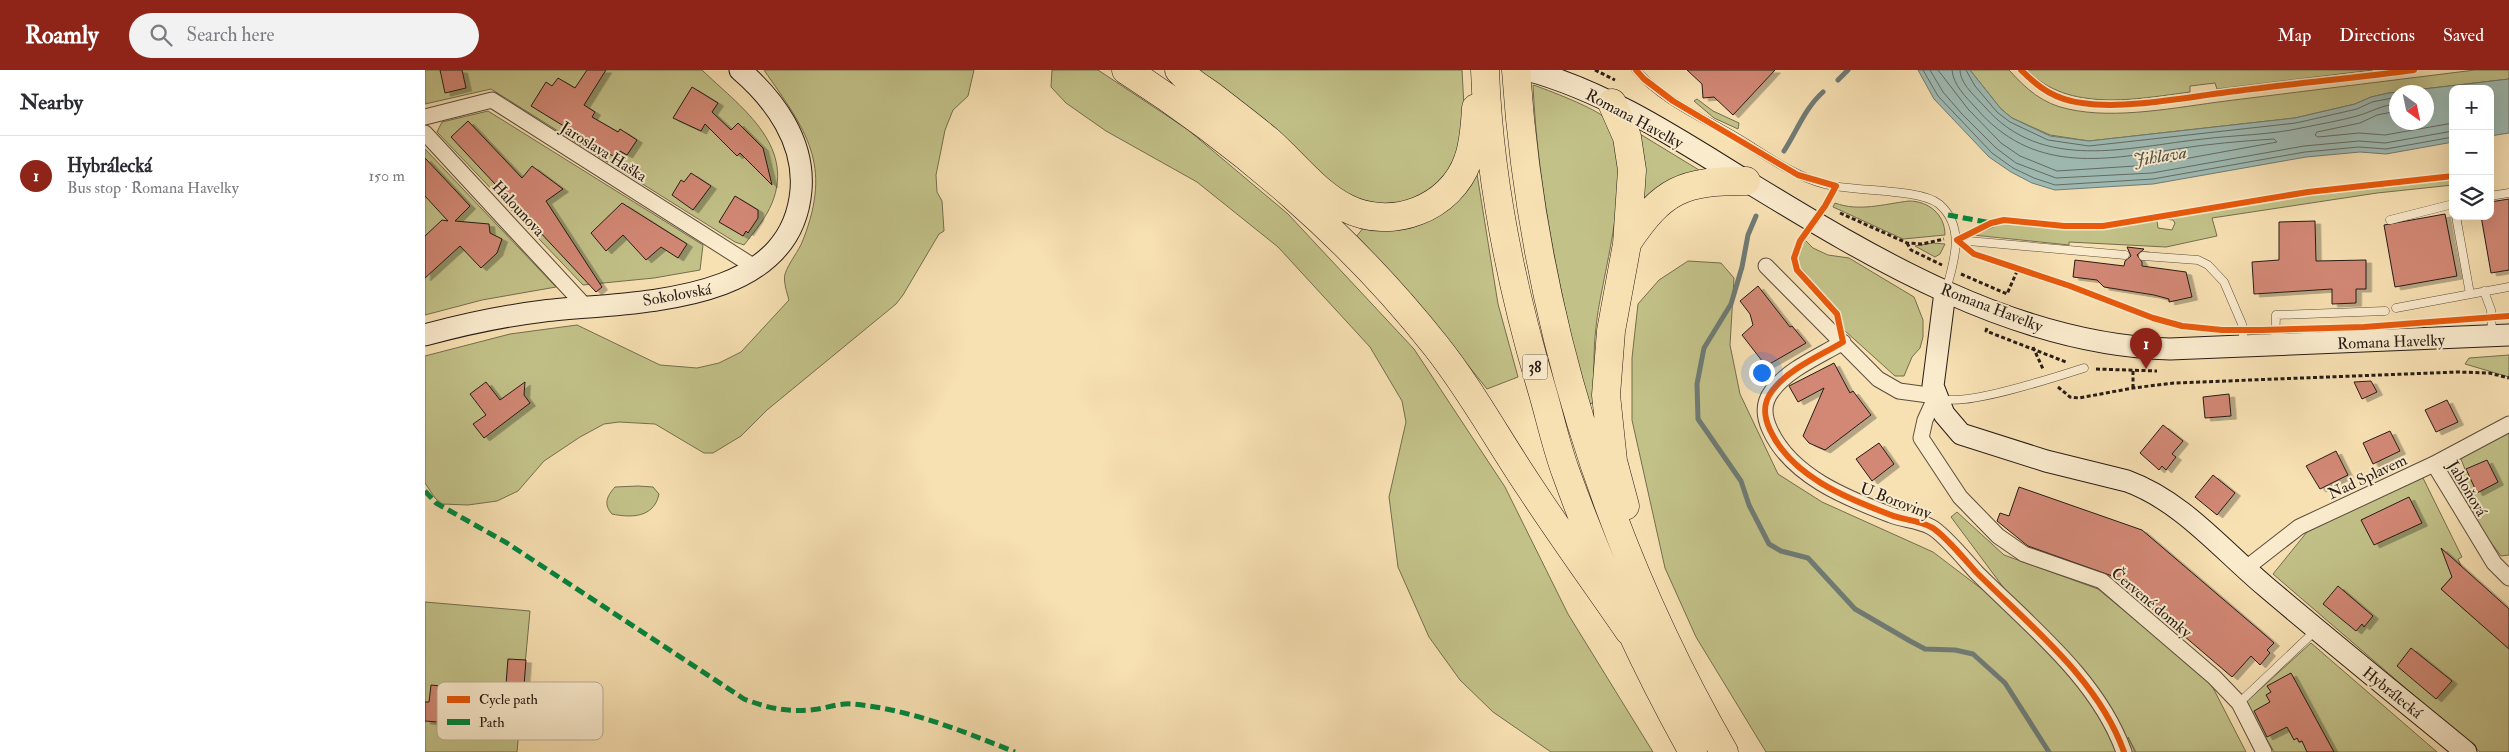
<!DOCTYPE html>
<html lang="en">
<head>
<meta charset="utf-8">
<style>
	:root { --surface:#fff; --page:#f2f2f3; --text:#2b2b33; --muted:#7c7c81; --line:#e1e1e2; --accent:#8f2418 }
	body { margin:0; font-family:"IM FELL Double Pica",serif; background:var(--page); color:var(--text) }
	.controls { position:absolute; right:15px; top:15px; display:grid; overflow:hidden; border-radius:10px; box-shadow:0 5px 20px #0002 }
	.controls button { width:45px; height:45px; display:grid; place-items:center; padding:0; border:0; border-bottom:1px solid var(--line); background:var(--surface); color:var(--text); font:25px sans-serif }
	.compass { position:absolute; left:1964px; top:15px; width:45px; height:45px; border-radius:50%; background:var(--surface); box-shadow:0 5px 20px #0002; rotate:147deg }
	.you { position:absolute; left:1336px; top:302px; width:18px; height:18px; margin:-12px; border:4px solid #fff; border-radius:50%; background:#1a73e8; box-shadow:0 0 0 8px #1a73e833 }
	.badge { display:grid; place-items:center; width:32px; height:32px; border-radius:50%; background:var(--accent); color:#fff; font-size:16px; font-weight:700 }
	.pin { position:absolute; translate:-50% -41px; filter:drop-shadow(0 1px 2px #0008) }
	.pin::after { content:''; position:absolute; top:26px; width:18px; height:15px; background:inherit; clip-path:polygon(0 0,100% 0,50% 100%) }
	.list { margin:0; padding:0; list-style:none }
	h2 { display:flex; justify-content:space-between; align-items:center; height:65px; margin:0; padding:0 20px; font-size:21px }
	h2 small { font-size:16px; font-weight:400; color:var(--muted) }
	.list li { display:grid; grid-template-columns:32px 1fr auto; gap:15px; align-items:center; box-sizing:border-box; height:80px; padding:0 20px; border-top:1px solid var(--line) }
	.list b { display:block; font-size:19px; white-space:nowrap }
	.list p { margin:0; font-size:16px; white-space:nowrap; color:var(--muted) }
	.list em { font-size:16px; font-style:normal; color:var(--muted) }
	.icon { flex:none; width:28px; height:28px; fill:none; stroke:currentColor; stroke-width:2; stroke-linecap:round; stroke-linejoin:round }
	.map { position:relative; flex:none; width:2084px; height:682px; overflow:hidden }
	header { display:flex; align-items:center; gap:30px; box-sizing:border-box; height:70px; padding:0 25px; background:var(--accent); color:#fff }
	header strong { font-size:24px }
	nav { display:flex; gap:28px; margin-inline-start:auto; font-size:18px }
	.search { width:350px; height:45px; background:var(--page); display:flex; align-items:center; gap:12px; box-sizing:border-box; padding:0 18px; border-radius:28px; color:var(--muted); font-size:19px }
	main { display:flex }
	aside { flex:1; background:var(--surface) }
	.map>svg:first-child { display:block }
	.green { fill:#c2c188; stroke:#746e4f }
	.water { fill:#9fbbb4; stroke:#6f7b75; fill-rule:evenodd }
	.lines { fill:none; stroke-linecap:round; stroke-linejoin:round }
	.shore { stroke:#636c65; stroke-width:1 }
	.stream { stroke:#6f7b75; stroke-width:5 }
	.building { fill:#d28875; stroke:#271c16; filter:url(#shadow) }
	.lane-casing { stroke:#5b4d3d; stroke-width:9 }
	.street-casing { stroke:#5b4d3d; stroke-width:17 }
	.secondary-casing { stroke:#271c16; stroke-width:23 }
	.highway-casing { stroke:#271c16; stroke-width:29 }
	.path { stroke:#271c16; stroke-width:3; stroke-dasharray:4 2.5; stroke-linecap:butt }
	.lane { stroke:#faebcd; stroke-width:8 }
	.street { stroke:#faebcd; stroke-width:15 }
	.secondary { stroke:#faebcd; stroke-width:21 }
	.highway { stroke:#f7e0b2; stroke-width:28 }
	.quiet { stroke:#00873e; stroke-width:5; stroke-dasharray:10 5; stroke-linecap:butt }
	.cycleway-casing { stroke:#faebcd; stroke-width:9 }
	.cycleway { stroke:#e8590c; stroke-width:6 }
	.labels { text-anchor:middle; stroke-width:4; stroke-linejoin:round; paint-order:stroke }
	.shield { fill:#faebcd; stroke:#665a4d; stroke-width:1 }
	.shield-label { font-size:15px; font-weight:bold; fill:#271c16 }
	.street-label { font-size:16px; fill:#271c16; stroke:#faebcd }
	.water-label { font-size:18px; font-style:italic; fill:#51544d; stroke:#faebcd }
	.key { fill:#faebcd; stroke:#bbad96; stroke-width:1 }
	.key-label { font-size:14px; fill:#271c16 }
</style>
</head>
<body>
<header>
<strong>Roamly</strong>
<div class="search"><svg class="icon" aria-label="search" viewBox="0 0 24 24"><circle cx="10" cy="10" r="6"/><path d="M15 15l6 6"/></svg>Search here</div>
<nav><a>Map</a><a>Directions</a><a>Saved</a></nav>
</header>
<main>
<aside>
<h2>Nearby<small></small></h2>
<ul class="list">
<li><span class="badge">1</span><div><b>Hybrálecká</b><p>Bus stop · Romana Havelky</p></div><em>150 m</em></li>
</ul>
</aside>
<div class="map">
<svg width="2084" height="682" viewBox="0 0 2084 682">
	<defs>
		<filter id="shadow"><feDropShadow dx="5.5" dy="3" stdDeviation="0" flood-color="#0004"/></filter>
	</defs>
	<rect width="100%" height="100%" fill="#f7e0b2"/>
	<filter id="stains"><feTurbulence type="fractalNoise" baseFrequency=".004" numOctaves="4"/><feColorMatrix values="0 0 0 0 .2 0 0 0 0 .09 0 0 0 0 .02 0 0 0 .5 -.17"/></filter>
	<radialGradient id="worn" r=".72"><stop offset=".6" stop-color="#630" stop-opacity="0"/><stop offset="1" stop-color="#630" stop-opacity=".3"/></radialGradient>
	<path class="green" d="M0 0H277C313 35 371 74 347 133 341 148 329 162 319 175L310 172 66 19 0 34Z
		M339 0H549L543 26 528 40 520 60 511 105 512 122 517 131 519 161 514 164 478 225 471 234 342 340 316 366 288 383H279L230 354 194 352 179 354 155 367 119 391 93 421 72 431 43 435 17 434 10 428 0 413V286L85 264 152 255 235 295 272 298 294 293 316 282 364 230C362 223 358 211 360 204 364 192 374 181 378 170 408 93 381 61 339 0Z
		M627 0H673L762 59 863 144 989 279 1080 417 1143 544 1228 682H1126L1068 642 1035 610 1004 567 973 497 964 427 981 352 977 331 945 277 853 177 772 112 681 61 641 33 626 17Z
		M770 0H1037L1040 55 1024 106 981 137 923 129Z
		M1545 0H1584C1601 19 1618 34 1643 39 1691 50 1753 37 1801 31 1884 21 1967 10 2050 0H2084V9L1964 23 1946 27 1930 34 1870 48 1664 71 1625 65 1587 48 1576 39Z
		M1602 0H1948L1792 19 1790 13 1765 16V22C1711 29 1644 43 1602 0Z
		M1108 15C1121 19 1172 39 1180 48 1214 90 1176 205 1171 257 1168 282 1169 307 1169 333L1162 334C1137 229 1113 124 1108 15Z
		M1272 29 1288 41 1314 53 1313 59 1289 48 1269 31Z
		M63 41 278 175 275 200 229 208 158 215 12 62 17 52Z
		M1215 64 1274 100 1275 103 1214 135Z
		M0 79 131 217 57 230 0 245Z
		M1051 98 1073 234 1093 307 1062 319 1010 254 931 167 939 157C959 161 981 163 1000 152 1012 145 1040 110 1051 98Z
		M2028 108V115L1952 123 1787 148 1792 166 1741 177 1644 172V175L1548 165 1584 151 1656 159 1691 157 1732 151 1733 158 1747 160 1750 153 1748 150 1740 149 1867 127Z
		M1484 131C1503 131 1520 144 1520 165L1478 169 1408 137 1410 133C1434 142 1459 134 1484 131Z
		M1380 170 1388 178 1403 185 1424 188 1489 227 1498 250V267L1495 278 1487 287 1479 306H1470L1419 260 1416 245 1412 239 1375 197 1372 191 1373 183Z
		M1508 173 1520 174 1515 184 1510 187 1490 176Z
		M1263 191 1296 193 1309 208 1305 275 1315 324 1353 404 1397 432 1508 482 1641 583 1587 529 1526 447 1532 442 1579 485 1673 519 1785 612 1821 682H1711L1703 667 1710 682H1341L1271 567 1240 498 1207 350V288L1213 234 1234 210Z
		M2084 285V307L2040 294 2044 288Z
		M2084 363V485L2076 486 2062 467 2026 405 2040 399 2035 387Z
		M1997 406 2037 487 2033 489 2036 496 2016 519 2084 579V682H2055L1848 504 1882 462Z
		M213 416 228 417 234 424C229 448 206 448 187 444 178 434 182 426 190 417Z
		M0 532 105 541 92 682H0Z
		M1886 573 2012 682H1849L1821 632Z"/>
	<path class="water" d="M1493 0H1545L1576 39 1587 48 1625 66 1664 71 1870 48 1930 34 1946 27 1964 23 2084 9V63L2065 66V19H2028V72L1961 84 1935 82 1881 87 1728 114 1630 120 1607 113 1586 102 1564 87 1509 29ZM1972 22H2002V52H1972Z"/>
	<g class="lines">
		<path class="shore" d="M1498 0 1513 26 1567 83 1588 98 1609 108 1630 115 1728 109 1880 82 1934 77 1961 79 2028 67
			M1505 0 1518 22 1537 44 1571 78 1591 93 1631 108 1727 103 1879 76 1934 71 1960 73 2028 61
			M1513 0 1543 39 1576 73 1595 86 1632 101 1726 95 1852 72 1849 69C1816 71 1783 74 1751 79 1675 91 1607 103 1551 38 1541 27 1528 15 1527 0
			M1535 0C1535 14 1551 27 1560 37 1617 103 1703 77 1778 69 1810 65 1845 65 1876 58 1895 54 1914 51 1932 46 1946 42 1957 35 1972 34
			M1541 0 1550 16 1572 42 1585 52 1623 70 1664 76 1871 53 1932 39 1947 32 1972 27
			M1972 41 1952 45 1935 53 1892 62 1890 65 1893 67 1934 63 1960 65 2028 53"/>
		<path class="stream" d="M1413 10 1423 0
			M1359 81C1372 61 1380 38 1398 22
			M1331 146 1323 165 1317 197 1306 234 1279 278 1272 314 1273 349 1316 411 1324 435 1344 474 1356 481 1383 488 1430 539 1485 571 1500 579 1530 580 1548 584 1580 613 1624 682"/>
	</g>
	<path class="building" d="M15 0H37L41 18 20 23Z
		M162 0H181L159 35 170 42 167 47 193 62 195 59 212 70 202 85 195 81 191 88 106 36 121 12 127 16 133 8 150 18Z
		M1262 0H1350L1308 45 1289 27 1278 28 1277 14Z
		M267 17 293 33 287 42 306 60 313 53 338 78 347 115 315 83 312 86 280 54 276 61 248 48Z
		M43 51 97 108 107 96 138 119 121 131 177 217 171 222 26 67Z
		M0 88 45 136 30 151 64 154 65 163 77 169 72 183 56 198 35 176 0 208V166L17 150 23 151 0 126Z
		M266 103 286 116 268 140 247 125 256 110 259 112Z
		M310 126 333 140V148L323 163 321 161 318 166 294 152Z
		M2084 129V200L2066 203 2056 146H2065V132Z
		M197 133 262 174 253 188 236 177 221 190 198 165 181 181 166 163Z
		M2020 144 2032 206 1970 217 1959 155Z
		M1890 151 1891 191 1941 190V219H1931V233L1907 234V219L1829 224 1827 192 1854 190V152Z
		M1702 177 1719 179 1712 185 1717 192V196L1761 202 1767 227 1744 232V229L1729 225 1679 217 1672 210 1648 207 1650 190 1699 196 1700 191 1706 186Z
		M1333 216 1365 257 1367 256 1381 273 1341 296 1317 265 1328 255 1325 244 1315 231Z
		M1409 293 1425 323 1428 321 1446 345 1400 380 1384 373 1378 366 1399 318 1373 332 1364 316Z
		M1946 311 1952 322 1937 329 1929 312Z
		M61 312 75 330 100 312 99 325 105 333 59 368 48 354 61 345 45 324Z
		M1804 324 1806 346 1780 348 1778 327Z
		M2022 330 2033 352 2011 362 2000 340Z
		M1738 355 1758 371 1747 384 1751 387 1741 400 1737 396 1734 400 1715 383Z
		M1965 361 1975 381 1948 394 1938 373Z
		M1454 373 1469 394 1447 411 1431 389Z
		M1911 381 1923 405 1895 419 1881 396Z
		M2062 390 2073 412 2052 423 2041 399Z
		M1788 405 1810 423 1792 445 1770 427Z
		M1594 417 1717 460 1840 565 1849 573 1842 580 1845 583 1835 595 1826 586 1807 607 1690 507 1603 476 1572 451 1575 443 1584 446Z
		M1984 427 1997 453 1949 475 1936 450Z
		M2016 478 2084 539V579L2016 519 2027 507Z
		M1913 516 1948 546 1939 557 1937 554 1931 561 1898 534Z
		M1986 578 2027 611 2011 629 1972 596Z
		M83 589 101 590 99 616 81 614Z
		M1866 603 1891 649 1909 682H1882L1877 671 1874 672 1872 668 1869 670 1862 657 1842 667 1829 641 1845 632 1841 625 1846 622 1842 616Z
		M24 613 45 615 42 646 26 644 25 653 0 651V632H4L6 615 24 617Z"/>
	<g class="lines">
		<g class="lane-casing">
			<path id="lane" d="M1211 0C1237 30 1275 46 1309 66 1338 83 1366 105 1399 114 1427 122 1494 118 1514 134 1541 157 1529 192 1521 220
				M2065 126 2084 123
				M2031 146 2045 224
				M1965 150 2028 134
				M1532 170 1700 185
				M1718 186 1773 190 1783 195 1799 212 1817 254 1819 275
				M2059 221 2066 240 2067 263
				M1971 238 2084 217
				M1850 273 1851 245 1960 241
				M1516 328C1537 338 1634 306 1659 298
				M1814 633 1890 561"/>
		</g>
		<g class="street-casing">
			<path id="street" d="M0 47 67 30 331 198
				M0 63 161 237
				M1341 196 1453 309 1474 321 1511 326 1500 350 1496 368 1535 427 1573 466 1599 484 1677 511 1789 607 1814 633 1839 682
				M1418 272C1395 286 1363 299 1347 321 1337 334 1339 347 1345 360 1366 406 1421 428 1466 445 1478 450 1494 450 1506 457 1518 463 1541 491 1551 502 1605 556 1673 609 1699 682
				M2009 394 2069 493 2084 508
				M1820 499 1874 457 2009 394 2084 354"/>
		</g>
		<g class="secondary-casing">
			<path id="secondary" d="M1102 0C1180 21 1250 67 1318 109 1447 188 1590 275 1745 279L2084 265
				M1520 222 1508 316 1519 344 1536 364 1621 391 1702 411C1757 431 1796 479 1840 516 1906 572 1974 627 2041 682
				M0 265C40 254 78 246 119 241 204 231 366 238 376 120 380 72 350 30 315 0"/>
		</g>
		<g class="highway-casing">
			<path id="highway" d="M701 0C816 74 926 168 1011 276 1046 320 1073 370 1104 416 1136 465 1171 513 1204 561
				M754 0C763 11 776 18 787 26 806 41 825 55 844 71 869 93 890 122 921 138 966 161 1026 139 1043 90 1049 74 1050 55 1051 38
				M1060 0C1064 108 1086 216 1117 320 1125 347 1131 376 1141 403 1176 500 1218 593 1268 682
				M1091 0C1107 240 1179 473 1299 682
				M1187 33 1202 67 1207 100 1202 174 1186 261 1181 325 1188 391 1200 436
				M1202 173C1238 119 1258 111 1321 111"/>
		</g>
		<path class="path" d="M1170 0 1190 10
			M1400 136 1406 126
			M1415 143 1482 173 1497 174 1519 169
			M1482 173 1486 180 1517 195
			M1536 204 1582 224 1593 199
			M1562 258 1561 261 1641 292
			M1608 277 1618 299
			M1671 299 1732 301
			M1633 317 1645 327 1654 328 1708 318 1749 313 2032 302 2064 303 2084 308
			M1708 318V299"/>
		<use href="#lane" class="lane"/>
		<use href="#street" class="street"/>
		<use href="#secondary" class="secondary"/>
		<use href="#highway" class="highway"/>
		<path class="quiet" d="M1523 145 1566 153
			M0 421 11 433 82 473 319 629C345 639 366 643 393 639 404 637 416 633 427 634 485 639 537 661 590 682"/>
		<g class="cycleway-casing">
			<path id="cycleway" d="M1211 0 1219 9 1248 31 1356 95 1373 105 1411 116 1400 136 1375 171 1369 188 1372 200 1412 244 1418 272C1395 286 1363 299 1347 321 1337 334 1339 347 1345 360 1366 406 1421 428 1466 445 1478 450 1494 450 1506 457 1518 463 1541 491 1551 502 1605 556 1673 609 1699 682
				M1596 0C1614 18 1631 30 1657 33 1702 40 1767 26 1812 21 1871 13 1930 8 1989 0
				M2028 106 1883 122 1678 156H1639L1579 150 1566 153 1532 170 1549 184 1645 216 1728 248 1757 256 1797 260H1837L1939 257 2084 246"/>
		</g>
		<use href="#cycleway" class="cycleway"/>
	</g>
	<g class="labels">
		<rect class="shield" x="1097.5" y="284.5" width="25" height="25" rx="4"/>
		<g class="shield-label">
			<text x="1110" y="302">38</text>
		</g>
		<g class="street-label">
			<text transform="translate(1210 48) rotate(28)" y="6">Romana Havelky</text>
			<text transform="translate(179 81) rotate(32)" y="6">Jaroslava Haška</text>
			<text transform="translate(94 138) rotate(47)" y="6">Halounova</text>
			<text transform="translate(252 224) rotate(-10)" y="6">Sokolovská</text>
			<text transform="translate(1567 237) rotate(21)" y="6">Romana Havelky</text>
			<text transform="translate(1966 271) rotate(-2)" y="6">Romana Havelky</text>
			<text transform="translate(1942 406) rotate(-25)" y="6">Nad Splavem</text>
			<text transform="translate(2043 418) rotate(59)" y="6">Jabloňová</text>
			<text transform="translate(1471 430) rotate(21)" y="6">U Boroviny</text>
			<text transform="translate(1727 532) rotate(40)" y="6">Červené domky</text>
			<text transform="translate(1968 622) rotate(39)" y="6">Hybrálecká</text>
		</g>
		<g class="water-label">
			<text transform="translate(1735 86) rotate(-9)" y="6">Jihlava</text>
		</g>
	</g>
	<rect x="12" y="612" width="166" height="58" rx="8" class="key"/>
	<rect x="22" y="626" width="23" height="7" fill="#e8590c"/>
	<rect x="22" y="649" width="23" height="6" fill="#00873e"/>
	<g class="key-label">
		<text x="54" y="634">Cycle path</text>
		<text x="54" y="657">Path</text>
	</g>
	<rect width="100%" height="100%" filter="url(#stains)"/>
	<rect width="100%" height="100%" fill="url(#worn)"/>
</svg>
<div class="controls">
<button>+</button>
<button>−</button>
<button><svg class="icon" aria-label="layers" viewBox="0 0 24 24"><path d="M12 4l9 5-9 5-9-5zM3 14l9 5 9-5"/></svg></button>
</div>
<svg class="compass" viewBox="-18 -18 36 36"><path d="M0-13l5 13h-10z" fill="#e53935"/><path d="M0 13l5-13h-10z" fill="#7c7c81"/></svg>
<div class="you"></div>
<div class="pin badge" style="left:1721px;top:299px">1</div>
</div>
</main>
</body>
</html>
